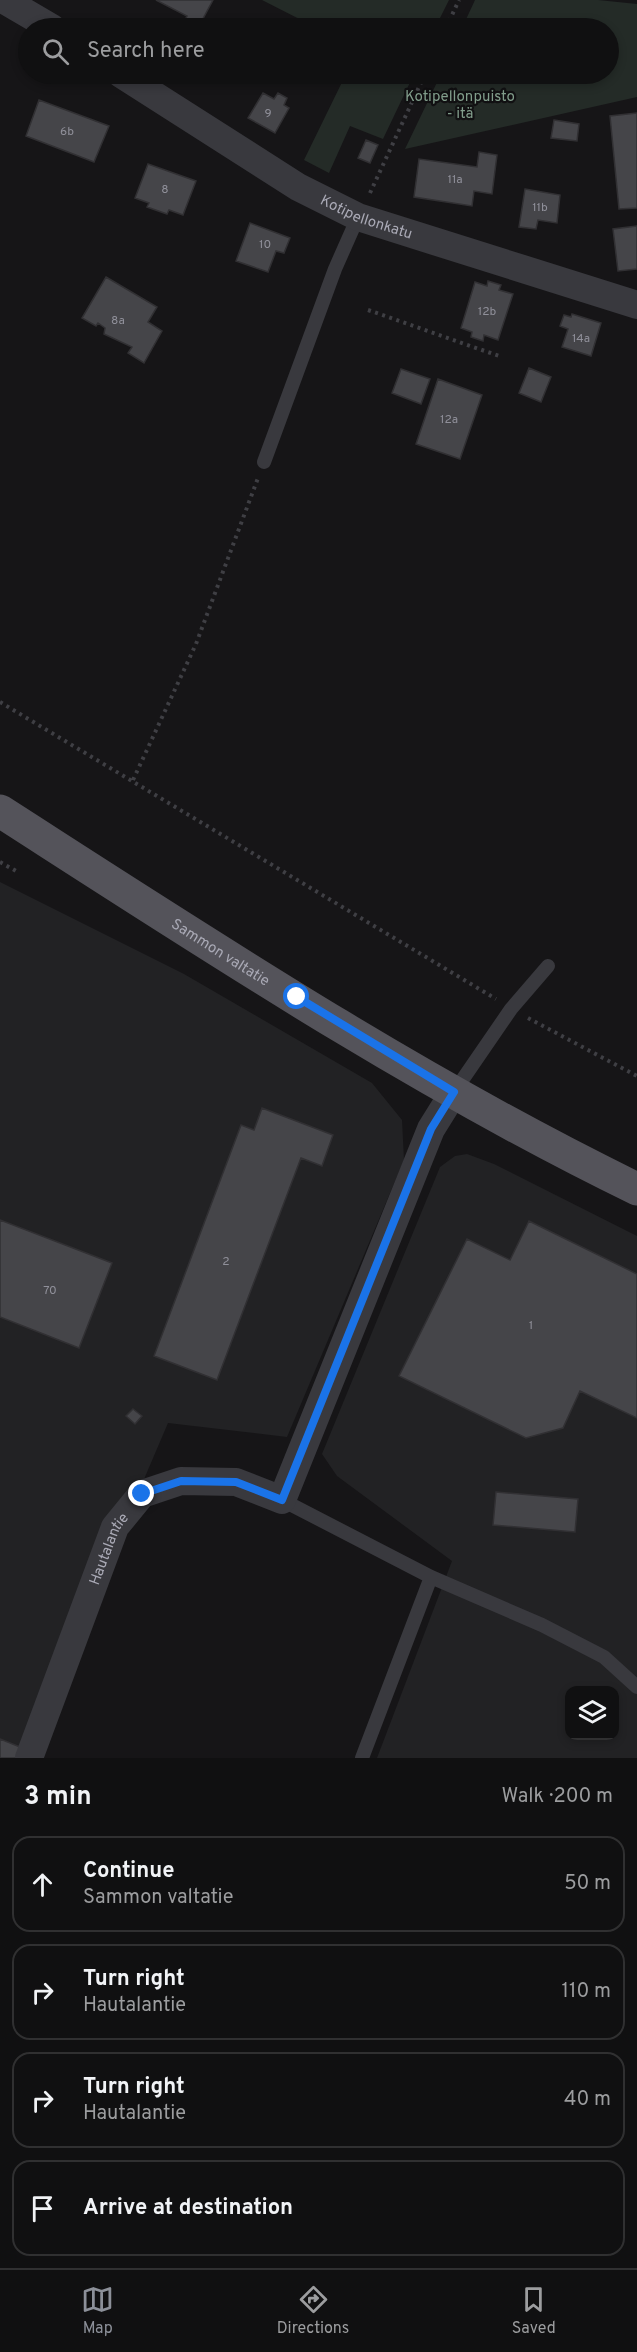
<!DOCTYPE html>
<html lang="en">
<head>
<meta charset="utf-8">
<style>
	:root { --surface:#101011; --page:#1e1e1f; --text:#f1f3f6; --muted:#9c9d9f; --line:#303031; --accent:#8c9099 }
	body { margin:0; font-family:Overpass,sans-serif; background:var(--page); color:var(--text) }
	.controls { position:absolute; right:18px; bottom:18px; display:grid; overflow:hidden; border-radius:12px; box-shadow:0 3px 9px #0003 }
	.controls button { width:54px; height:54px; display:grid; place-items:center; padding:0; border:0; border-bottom:2px solid var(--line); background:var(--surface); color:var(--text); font:30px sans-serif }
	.stop { position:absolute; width:18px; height:18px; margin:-14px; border:4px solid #1a73e8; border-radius:50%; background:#fff }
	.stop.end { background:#1a73e8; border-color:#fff; box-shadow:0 2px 6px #0008 }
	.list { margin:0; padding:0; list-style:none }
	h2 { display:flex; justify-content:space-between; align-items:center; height:78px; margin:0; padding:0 24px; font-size:26px }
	h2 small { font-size:20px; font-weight:400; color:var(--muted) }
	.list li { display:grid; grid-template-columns:39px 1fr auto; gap:18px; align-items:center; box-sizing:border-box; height:96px; margin:0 12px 12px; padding:0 12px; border:2px solid var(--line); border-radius:18px }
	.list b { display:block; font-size:22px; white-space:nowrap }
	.list p { margin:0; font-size:20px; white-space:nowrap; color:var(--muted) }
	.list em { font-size:20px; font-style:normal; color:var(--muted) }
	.icon { flex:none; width:33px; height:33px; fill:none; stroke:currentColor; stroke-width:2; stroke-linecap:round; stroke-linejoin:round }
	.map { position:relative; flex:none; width:637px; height:1758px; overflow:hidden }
	.search { position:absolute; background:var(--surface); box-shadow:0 3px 9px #0003; left:18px; right:18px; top:18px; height:66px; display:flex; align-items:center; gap:15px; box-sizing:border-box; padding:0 21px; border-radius:33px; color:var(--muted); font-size:22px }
	.sheet { height:510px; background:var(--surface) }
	nav { display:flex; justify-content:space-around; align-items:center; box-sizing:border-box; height:84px; border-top:2px solid var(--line); background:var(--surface); font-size:16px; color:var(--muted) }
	nav a { display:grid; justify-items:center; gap:3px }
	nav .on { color:var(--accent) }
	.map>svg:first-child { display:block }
	.built { fill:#222224; fill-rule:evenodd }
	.green { fill:#242b27 }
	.building { fill:#454549; stroke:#313033; stroke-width:1.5 }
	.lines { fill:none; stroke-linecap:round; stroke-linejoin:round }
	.path { stroke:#3f3f44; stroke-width:4; stroke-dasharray:3 4.5; stroke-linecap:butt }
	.lane { stroke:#39393e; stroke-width:14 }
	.street { stroke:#39393e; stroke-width:28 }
	.primary { stroke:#54535a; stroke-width:33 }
	.route { stroke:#1a73e8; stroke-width:8 }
	.labels { text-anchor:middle; stroke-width:4.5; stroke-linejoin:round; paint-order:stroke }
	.number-label { font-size:12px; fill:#90909a }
	.park-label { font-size:15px; fill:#829e8c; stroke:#111012 }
	.street-label { font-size:15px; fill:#a9a9b5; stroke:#111012 }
</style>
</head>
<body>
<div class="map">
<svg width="637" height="1758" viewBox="0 0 637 1758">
	<rect width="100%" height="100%" fill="#161517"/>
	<path class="built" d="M0 882 184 974 372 1083 402 1120 404 1160 287 1437 168 1423 25 1758H0Z
		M467 1154 494 1164 637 1236V1758H377L452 1561 337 1476 322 1454 440 1167 455 1156ZM570 1690H614V1736H570Z"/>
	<path class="green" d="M262 0H449L435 28H317Z
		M475 0H598L637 4V97L405 149 441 74H608V28H462Z
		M346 74H414L383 139 350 126 329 173 304 160Z"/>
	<path class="building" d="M156 0H213L198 28H174L179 19 184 22 187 16Z
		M263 93 274 99 278 93 287 98 284 105 289 108 275 133 248 118Z
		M39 100 109 126 94 162 26 136Z
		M637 113V208L619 209 610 116Z
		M554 120 579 124 577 141 551 138Z
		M366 140 378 145 370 163 358 158Z
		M479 152 497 155 492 194 474 191 472 206 414 197 419 159 477 167Z
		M148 164 196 181 183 215 169 210 167 214 147 207 149 203 135 198Z
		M525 189 560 195 557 223 538 220 536 229 519 227Z
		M250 223 290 238 284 253 276 251 268 272 236 261Z
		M637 226V269L618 271 613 229Z
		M106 277 157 307 148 322 162 331 144 363 128 353 132 347 104 334 105 328 98 323 96 326 82 318Z
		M488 281 501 285 499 290 513 294 498 340 484 335 483 341 471 337 472 332 461 328 475 282 487 286Z
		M572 314 601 323 591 356 562 347 568 329 560 326 564 315 571 317Z
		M529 368 551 377 541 402 519 393Z
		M401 369 430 379 421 404 392 393Z
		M438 379 482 395 460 459 416 444Z
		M262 1108 333 1135 322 1166 301 1158 217 1380 154 1356 241 1125 254 1130Z
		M0 1220 112 1263 79 1348 0 1317Z
		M529 1221 637 1274V1418L580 1391 563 1428 526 1438 399 1376 467 1239 510 1260Z
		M133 1409 142 1416 135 1424 126 1416Z
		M496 1492 578 1499 575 1532 493 1525Z
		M0 1739 25 1749 22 1758H0Z"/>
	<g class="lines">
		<path class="path" d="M446 28 459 0
			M370 193 425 74
			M368 310 499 356
			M0 702 496 999
			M133 780 196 644 258 478
			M0 862 16 871
			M528 1018 637 1076"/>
		<path class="lane" d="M264 462 335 269 358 217
			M454 1092 511 1009 548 966
			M282 1500 431 1577 542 1625 604 1657 637 1687
			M362 1758 431 1577"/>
		<g class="street">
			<path d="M4 0 52 28"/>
			<path id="s1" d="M121 74 298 187 358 217 637 305"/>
			<path id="s2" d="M29 1758 115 1527 142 1494 181 1481 236 1482 282 1500 431 1129 454 1092"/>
		</g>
		<path class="primary" id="s3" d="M0 811C207 944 415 1081 637 1189"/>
	</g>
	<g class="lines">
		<path class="route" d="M142 1494 181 1481 236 1482 282 1500 431 1129 454 1092 297 997"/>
	</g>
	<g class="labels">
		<g class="number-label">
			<text x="268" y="117">9</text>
			<text x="67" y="135">6b</text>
			<text x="455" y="183">11a</text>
			<text x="165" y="193">8</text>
			<text x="540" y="211">11b</text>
			<text x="265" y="248">10</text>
			<text x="487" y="315">12b</text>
			<text x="118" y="324">8a</text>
			<text x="581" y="342">14a</text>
			<text x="449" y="423">12a</text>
			<text x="226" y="1265">2</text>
			<text x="50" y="1294">70</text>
			<text x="531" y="1329">1</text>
		</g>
		<g class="park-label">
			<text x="460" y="101">Kotipellonpuisto<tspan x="460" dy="17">- itä</tspan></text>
		</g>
		<g class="street-label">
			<text dy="5" stroke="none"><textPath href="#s1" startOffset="285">Kotipellonkatu</textPath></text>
			<text dy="5" stroke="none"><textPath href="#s3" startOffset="262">Sammon valtatie</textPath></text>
			<text dy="5" stroke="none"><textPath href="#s2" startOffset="224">Hautalantie</textPath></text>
		</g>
	</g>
</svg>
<div class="controls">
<button><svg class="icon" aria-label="layers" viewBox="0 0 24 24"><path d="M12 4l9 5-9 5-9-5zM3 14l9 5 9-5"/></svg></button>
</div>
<div class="stop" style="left:297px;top:997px"></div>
<div class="stop end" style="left:142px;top:1494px"></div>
<div class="search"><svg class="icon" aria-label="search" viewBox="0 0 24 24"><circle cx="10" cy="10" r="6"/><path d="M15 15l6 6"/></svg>Search here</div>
</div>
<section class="sheet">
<h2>3 min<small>Walk · 200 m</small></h2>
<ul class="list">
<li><svg class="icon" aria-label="ahead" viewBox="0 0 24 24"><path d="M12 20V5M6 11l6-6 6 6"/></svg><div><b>Continue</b><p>Sammon valtatie</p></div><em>50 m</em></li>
<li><svg class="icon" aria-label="right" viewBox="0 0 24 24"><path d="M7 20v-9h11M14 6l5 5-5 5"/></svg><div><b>Turn right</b><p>Hautalantie</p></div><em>110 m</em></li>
<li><svg class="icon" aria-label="right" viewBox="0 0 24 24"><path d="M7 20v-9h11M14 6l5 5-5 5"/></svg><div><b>Turn right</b><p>Hautalantie</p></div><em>40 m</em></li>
<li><svg class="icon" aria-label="arrive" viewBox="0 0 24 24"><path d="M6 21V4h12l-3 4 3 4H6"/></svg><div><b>Arrive at destination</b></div></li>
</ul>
</section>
<nav>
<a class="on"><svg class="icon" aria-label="map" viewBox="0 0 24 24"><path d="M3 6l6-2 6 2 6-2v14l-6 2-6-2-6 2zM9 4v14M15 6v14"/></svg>Map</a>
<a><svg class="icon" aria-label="directions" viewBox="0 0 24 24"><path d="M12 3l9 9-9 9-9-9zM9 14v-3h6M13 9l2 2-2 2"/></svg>Directions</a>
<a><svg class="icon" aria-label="saved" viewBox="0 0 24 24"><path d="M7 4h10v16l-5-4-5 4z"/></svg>Saved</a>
</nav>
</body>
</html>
